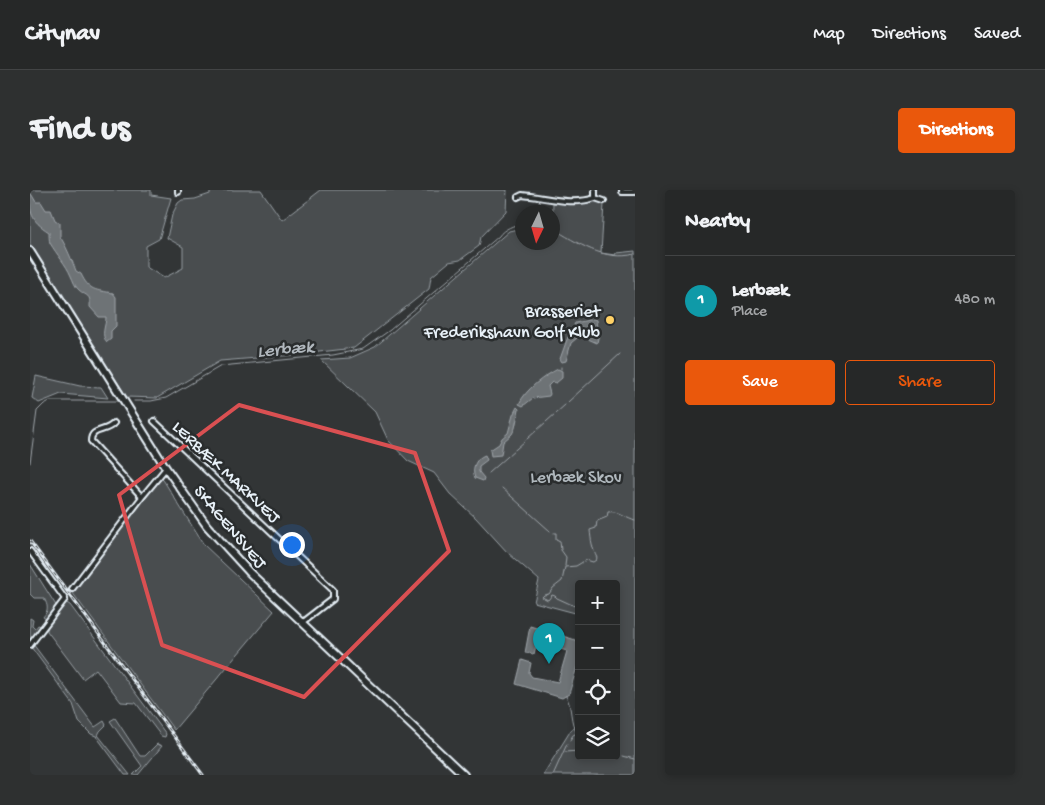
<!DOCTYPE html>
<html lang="en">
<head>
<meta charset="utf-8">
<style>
	:root { --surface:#262828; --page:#2e3030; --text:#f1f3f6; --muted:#a4a6a8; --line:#424445; --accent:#ea580c }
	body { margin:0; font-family:"Gochi Hand",sans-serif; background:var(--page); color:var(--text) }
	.controls { position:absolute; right:15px; bottom:15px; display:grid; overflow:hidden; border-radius:5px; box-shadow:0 2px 8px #0003 }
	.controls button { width:45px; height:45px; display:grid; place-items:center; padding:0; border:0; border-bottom:1px solid var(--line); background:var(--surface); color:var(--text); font:25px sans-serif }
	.compass { position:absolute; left:485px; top:15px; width:45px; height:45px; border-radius:50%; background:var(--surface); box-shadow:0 2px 8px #0003; rotate:185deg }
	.you { position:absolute; left:261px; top:354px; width:18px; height:18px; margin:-12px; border:4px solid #fff; border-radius:50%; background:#1a73e8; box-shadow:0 0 0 8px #1a73e833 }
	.badge { display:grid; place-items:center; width:32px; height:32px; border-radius:50%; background:var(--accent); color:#fff; font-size:16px; font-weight:700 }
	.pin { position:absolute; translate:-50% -41px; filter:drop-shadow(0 1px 2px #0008) }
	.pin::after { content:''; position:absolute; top:26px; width:18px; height:15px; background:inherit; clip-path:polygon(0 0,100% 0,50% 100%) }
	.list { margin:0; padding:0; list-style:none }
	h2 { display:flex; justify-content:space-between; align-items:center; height:65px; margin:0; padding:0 20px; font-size:21px }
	h2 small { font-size:16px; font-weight:400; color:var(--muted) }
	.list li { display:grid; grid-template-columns:32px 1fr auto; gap:15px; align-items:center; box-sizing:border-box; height:90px; padding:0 20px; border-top:1px solid var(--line) }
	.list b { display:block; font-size:19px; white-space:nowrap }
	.list p { margin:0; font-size:16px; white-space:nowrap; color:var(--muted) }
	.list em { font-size:16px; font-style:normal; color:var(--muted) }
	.actions { display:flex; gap:10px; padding:15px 20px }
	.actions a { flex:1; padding:11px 0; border:1px solid var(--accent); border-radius:5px; text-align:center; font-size:18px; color:var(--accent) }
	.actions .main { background:var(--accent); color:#fff }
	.icon { flex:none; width:28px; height:28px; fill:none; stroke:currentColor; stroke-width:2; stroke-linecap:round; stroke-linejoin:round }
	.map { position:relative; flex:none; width:605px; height:585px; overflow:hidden; border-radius:5px }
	header { display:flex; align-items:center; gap:30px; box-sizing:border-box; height:70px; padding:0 25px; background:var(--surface); border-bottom:1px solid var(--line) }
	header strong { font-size:24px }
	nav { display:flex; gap:28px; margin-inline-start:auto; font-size:18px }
	.intro { display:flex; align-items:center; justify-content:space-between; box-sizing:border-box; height:120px; padding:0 30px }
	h1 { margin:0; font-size:35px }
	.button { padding:12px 22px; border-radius:5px; background:var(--accent); color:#fff; font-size:18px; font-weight:700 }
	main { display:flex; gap:30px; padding:0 30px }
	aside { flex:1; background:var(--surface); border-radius:5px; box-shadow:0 2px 8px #0003 }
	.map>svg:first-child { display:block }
	.green { fill:#494d4f; stroke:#989fa4 }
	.water { fill:#6e7376; stroke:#9fa5aa }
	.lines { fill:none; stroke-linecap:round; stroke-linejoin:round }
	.stream { stroke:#9fa5aa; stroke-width:1 }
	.street-casing { stroke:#e8f1f8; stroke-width:8 }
	.primary-casing { stroke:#e8f1f8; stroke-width:10 }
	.street { stroke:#2a2d2e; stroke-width:4 }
	.primary { stroke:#2a2d2e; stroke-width:6 }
	.rail-casing { stroke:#e8f1f8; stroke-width:3 }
	.rail { stroke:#2a2d2e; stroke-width:1; stroke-dasharray:4; stroke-linecap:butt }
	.marked { fill:none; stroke:#da5052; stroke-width:4; stroke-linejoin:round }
	.poi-dot { fill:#ffd166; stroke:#2a2d2e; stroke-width:2 }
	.labels { text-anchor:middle; stroke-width:5; stroke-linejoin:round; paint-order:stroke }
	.poi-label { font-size:18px; fill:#e8f1f8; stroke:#2a2d2e; text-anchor:end }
	.street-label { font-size:18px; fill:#e8f1f8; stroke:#2a2d2e }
	.park-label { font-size:18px; fill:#b0b8bd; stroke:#2a2d2e }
	.water-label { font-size:19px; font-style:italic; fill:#b1b8be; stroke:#2a2d2e }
</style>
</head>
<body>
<header>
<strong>Citynav</strong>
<nav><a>Map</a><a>Directions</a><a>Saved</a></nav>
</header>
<div class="intro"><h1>Find us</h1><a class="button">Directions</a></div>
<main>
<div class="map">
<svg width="605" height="585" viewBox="0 0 605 585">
	<rect width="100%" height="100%" fill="#323536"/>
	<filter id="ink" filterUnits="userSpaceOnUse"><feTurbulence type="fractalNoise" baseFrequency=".02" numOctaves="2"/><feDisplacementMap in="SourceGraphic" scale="10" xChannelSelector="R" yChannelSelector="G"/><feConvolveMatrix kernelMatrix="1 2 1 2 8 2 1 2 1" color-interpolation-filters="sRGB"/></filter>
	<g filter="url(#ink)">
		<path class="green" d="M0 0H121V5L141 8 129 49 116 56V77L134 88 153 78V57L137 48 142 25 148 13 152 10 165 9 180 4V0H231L252 30 291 0H477L476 21 451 47 449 56 430 70 419 72 401 87 399 99 324 158 264 165 190 171 127 208 97 207 0 54Z
			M562 11 572 12 574 14 571 63 585 65 586 63 605 61V585H513L541 540 546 536 549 529V566H586V394H549V424L504 412 509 390 478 363 446 328 420 304 404 283 378 271 358 250 345 222 291 170 320 168 345 157 479 41 492 38V52H522L523 13H557Z
			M6 186 50 196 71 197 78 208 31 204 9 213 2 208Z
			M132 288 174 355 244 421 144 540 42 402 70 365Z
			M0 374 27 417 0 453V428L3 430 2 436 5 439 8 435 11 436 16 429 13 427C19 420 18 416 14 408H4L0 404Z
			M35 412 40 415 136 544 135 547 131 546 106 513 91 512 66 479 53 489 17 441V436Z
			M3 454 65 537 74 531 76 535 70 541 68 545 100 585H95L66 546 61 544 49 532 43 514 1 457Z
			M85 528 110 566H115L127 554 132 556 108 585H103L112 576 80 531Z"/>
		<path class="water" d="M0 2 6 12H11L16 20H21L25 30 30 33V47C34 51 44 75 46 81L51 84C59 101 66 100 83 103L86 107V136L81 141V149L77 152C70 145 76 136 76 127H69L60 117C61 104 57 107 49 100 45 97 43 90 41 86 36 74 27 65 20 53 19 50 19 45 19 42 0 30 0 23 0 2Z
			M564 129 566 130 567 140 569 143 567 153 558 149 544 135 545 133Z
			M541 143 547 148 541 153 536 171 532 172 530 169 539 144Z
			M528 179 532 181V188L526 193 522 192 518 196 520 204 519 206 503 208 493 216 489 214C496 199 514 186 528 179Z
			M487 217 489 219 485 238 482 244 473 252 471 265 461 266 460 260 469 254 472 248 478 243 483 225Z
			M455 265 457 270 449 276V282L454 288 453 291 445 288C441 278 446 268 455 265Z
			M500 436 549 451V470L539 504 532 508 486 494 492 470 501 473 499 483 502 487 528 492 537 461 507 452 504 464 495 463Z"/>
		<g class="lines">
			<path class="stream" d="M522 38C548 53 574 72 605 64
				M531 179V177
				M104 211H121L136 208 191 176 303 165 333 159 360 140 469 46C473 39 485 35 492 33
				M538 212 590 164
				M497 249 535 215
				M0 273 7 221 14 214 20 211H89
				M459 283 495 251
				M472 298 520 341
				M524 343H526V349L530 351 531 360 536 367 535 376
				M549 418 527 408 525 406 522 405 518 410 512 407 514 405 519 404 523 398 532 391 535 377 546 376 556 370 563 372 566 370 567 368C562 358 561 350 560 340L566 338 567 331 577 327 578 322C588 320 595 328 605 330
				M536 506C543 518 539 532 547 543
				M540 550 543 545 549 542
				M535 562 549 561
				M594 566 605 569
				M523 585 537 554"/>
			<g class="street-casing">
				<path id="street" d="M148 0V2
					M565 0V8L574 11
					M592 0V2H605
					M488 7 492 5C516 7 541 16 565 8
					M124 231 303 400V409L272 433
					M84 233C76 243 61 237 61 251L112 307
					M0 361 35 409 0 455
					M42 399 112 307 136 278"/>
			</g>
			<g class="primary-casing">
				<path id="primary" d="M0 61 136 278 177 336 220 383 434 585"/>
			</g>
			<use href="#street" class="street"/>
			<use href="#primary" class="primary"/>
			<g class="rail-casing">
				<path id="rail" d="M0 351 173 585"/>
			</g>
			<use href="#rail" class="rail"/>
		</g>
	</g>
	<path class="marked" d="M209 215 385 263 419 361 274 507 132 455 89 305Z"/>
	<circle class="poi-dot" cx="580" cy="130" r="5"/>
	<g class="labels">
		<g class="poi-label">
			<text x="570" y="126">Brasseriet<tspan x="570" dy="21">Frederikshavn Golf Klub</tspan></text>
		</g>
		<g class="street-label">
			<text transform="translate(197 281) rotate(43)" y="6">LERBÆK MARKVEJ</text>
			<text transform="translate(201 336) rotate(50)" y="6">SKAGENSVEJ</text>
		</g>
		<g class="park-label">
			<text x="546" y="292">Lerbæk Skov</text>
		</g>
		<g class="water-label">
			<text transform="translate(255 157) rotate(-5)" y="7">Lerbæk</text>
		</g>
	</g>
</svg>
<div class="controls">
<button>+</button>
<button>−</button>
<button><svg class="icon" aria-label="locate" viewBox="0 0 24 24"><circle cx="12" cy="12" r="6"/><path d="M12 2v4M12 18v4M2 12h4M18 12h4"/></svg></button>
<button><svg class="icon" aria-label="layers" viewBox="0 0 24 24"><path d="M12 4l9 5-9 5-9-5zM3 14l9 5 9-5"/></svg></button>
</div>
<svg class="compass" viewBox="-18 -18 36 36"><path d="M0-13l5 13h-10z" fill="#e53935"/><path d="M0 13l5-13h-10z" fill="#a4a6a8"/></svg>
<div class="you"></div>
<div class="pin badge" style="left:519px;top:474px;background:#0f9aa8">1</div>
</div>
<aside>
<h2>Nearby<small></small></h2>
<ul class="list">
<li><span class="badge" style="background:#0f9aa8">1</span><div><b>Lerbæk</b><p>Place</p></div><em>480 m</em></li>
</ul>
<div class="actions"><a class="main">Save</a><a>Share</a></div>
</aside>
</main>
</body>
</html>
